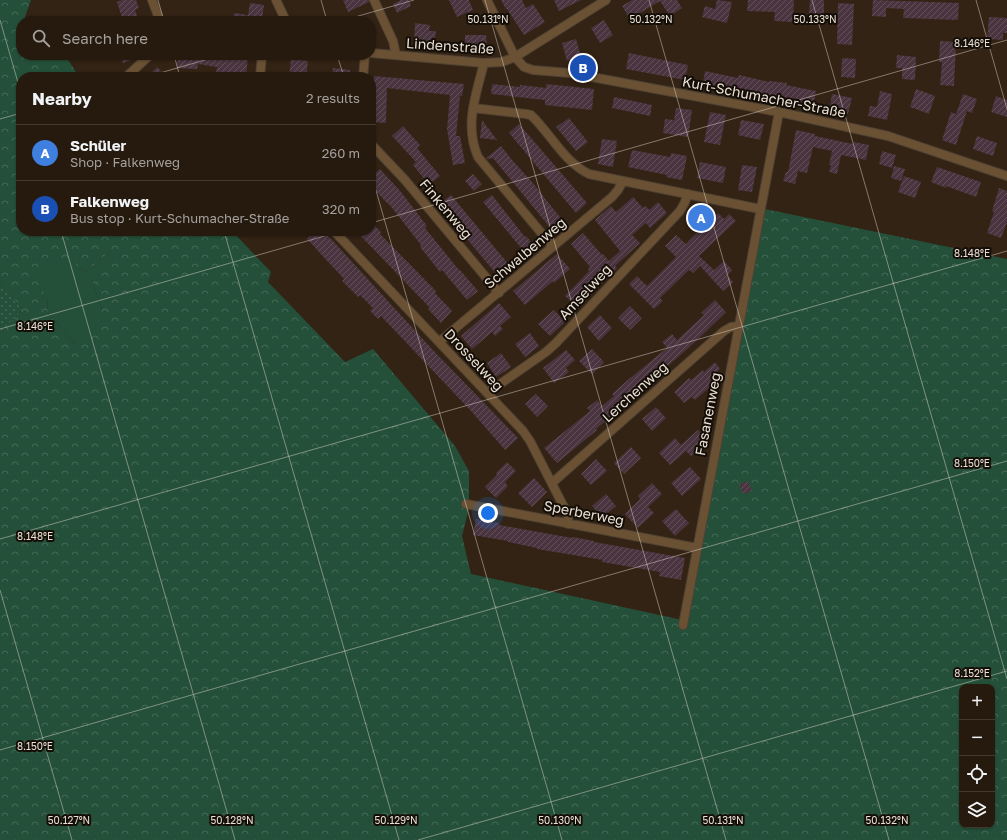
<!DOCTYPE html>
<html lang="en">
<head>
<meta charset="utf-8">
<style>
	:root { --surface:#261a0f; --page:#2e2318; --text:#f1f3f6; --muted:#a4a19e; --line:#42382f; --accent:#db2777 }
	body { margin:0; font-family:"Golos Text",sans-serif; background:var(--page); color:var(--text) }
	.controls { position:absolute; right:12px; bottom:12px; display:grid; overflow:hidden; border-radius:8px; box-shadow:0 1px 3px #0004 }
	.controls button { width:36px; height:36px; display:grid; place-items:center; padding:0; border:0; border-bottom:1px solid var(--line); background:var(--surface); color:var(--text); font:20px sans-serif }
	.you { position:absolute; left:488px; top:513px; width:14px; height:14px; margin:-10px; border:3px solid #fff; border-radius:50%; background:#1a73e8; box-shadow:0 0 0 6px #1a73e833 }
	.badge { display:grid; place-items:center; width:26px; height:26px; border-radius:50%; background:var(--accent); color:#fff; font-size:13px; font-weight:700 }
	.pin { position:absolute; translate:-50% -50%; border:2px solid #fff; box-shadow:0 1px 4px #0006 }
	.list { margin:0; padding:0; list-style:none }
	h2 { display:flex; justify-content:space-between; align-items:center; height:52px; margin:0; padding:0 16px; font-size:17px }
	h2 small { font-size:13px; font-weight:400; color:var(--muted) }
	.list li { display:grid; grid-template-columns:26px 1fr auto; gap:12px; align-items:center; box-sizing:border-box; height:56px; padding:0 16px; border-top:1px solid var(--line) }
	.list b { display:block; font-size:15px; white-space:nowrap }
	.list p { margin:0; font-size:13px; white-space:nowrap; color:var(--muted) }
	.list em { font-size:13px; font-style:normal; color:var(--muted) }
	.icon { flex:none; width:22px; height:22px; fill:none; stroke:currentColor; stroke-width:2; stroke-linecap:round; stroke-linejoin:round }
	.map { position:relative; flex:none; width:1007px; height:840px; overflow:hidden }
	.search { position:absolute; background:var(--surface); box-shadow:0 1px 3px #0004; left:16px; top:16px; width:360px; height:44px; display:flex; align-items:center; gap:10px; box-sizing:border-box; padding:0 14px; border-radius:16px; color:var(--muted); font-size:15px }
	.panel { position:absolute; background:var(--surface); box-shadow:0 1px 3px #0004; left:16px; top:72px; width:360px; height:164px; border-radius:16px }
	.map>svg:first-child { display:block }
	.grass { fill:url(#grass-dots) }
	.forest { fill:url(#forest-crowns); fill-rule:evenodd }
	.green { fill:#24503a }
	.building { fill:url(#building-hatch) }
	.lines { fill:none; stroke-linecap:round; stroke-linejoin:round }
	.minor-casing { stroke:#4f4133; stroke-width:10 }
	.minor { stroke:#6a5133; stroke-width:8 }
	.ticks { fill:none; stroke:#eae0d6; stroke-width:1; stroke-opacity:0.45 }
	.labels { text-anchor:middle; stroke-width:4; stroke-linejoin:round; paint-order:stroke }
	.street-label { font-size:14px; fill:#eae0d6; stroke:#140e07 }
	.ticks-label { font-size:10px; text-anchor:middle; fill:#eae0d6; stroke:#140e07; stroke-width:4; stroke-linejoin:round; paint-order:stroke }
</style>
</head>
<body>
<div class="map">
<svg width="1007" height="840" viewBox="0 0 1007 840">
	<defs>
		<pattern id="grass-dots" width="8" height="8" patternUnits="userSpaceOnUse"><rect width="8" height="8" fill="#24503a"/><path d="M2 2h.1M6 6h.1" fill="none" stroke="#446956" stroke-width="1.8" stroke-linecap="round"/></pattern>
		<pattern id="forest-crowns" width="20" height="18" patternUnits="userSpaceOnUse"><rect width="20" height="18" fill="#24503a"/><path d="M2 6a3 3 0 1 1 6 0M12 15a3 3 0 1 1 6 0" fill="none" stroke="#446956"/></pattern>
		<pattern id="building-hatch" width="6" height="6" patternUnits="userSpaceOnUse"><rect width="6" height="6" fill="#49343f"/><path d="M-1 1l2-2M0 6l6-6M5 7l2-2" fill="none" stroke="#63515a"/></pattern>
	</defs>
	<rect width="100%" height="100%" fill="#322314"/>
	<path class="grass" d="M0 284 23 309 0 333Z"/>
	<path class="forest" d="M0 0H33H31L25 17 27 21H21V55H65L79 77H21V231H232L271 272 268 282 345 362 373 349 455 446 469 471V508L462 536 471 574 687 621 765 209 1007 259V840H0V333L23 309 0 284ZM108 253 114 260 92 281 102 310 75 344 48 313 47 297 72 261 85 273ZM962 687H992V825H962Z"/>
	<path class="green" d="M108 253 115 260 92 281 102 310 96 325 75 344 48 313 47 297 36 280 39 265 55 256 72 261 85 273Z"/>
	<path class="building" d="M122 0H136L139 8 135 10 139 21H123L117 2Z
		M343 0H369V2L348 12Z
		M401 0H409L411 6 397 13 393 4Z
		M449 0H469L473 10 457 17Z
		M501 0H522L526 8 533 4 545 22 524 35 507 9H506Z
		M554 0H581L559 11Z
		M632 0H677L682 8 670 16 660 1 630 19 622 6Z
		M717 0 732 2 727 23 702 17 705 6 715 9Z
		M748 0H794L793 22 774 21 775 12 747 11Z
		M810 0H824V15L809 14Z
		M873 0 959 3 958 20 903 18 904 9 886 8V17L872 16Z
		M250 3 264 5 262 21H233L234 13 248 15Z
		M838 3 854 4 852 45 837 44Z
		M989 17 1007 18V33H1003V40L987 39Z
		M604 20 613 35 600 43 591 28Z
		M415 23 430 25 429 31H436L434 47 414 45Z
		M465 35H486L487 49H465Z
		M576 39 581 57 567 61 562 43Z
		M940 41 956 42 954 86 940 85 942 62H939Z
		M629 53 688 65 685 80 626 69Z
		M120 55H142L139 57 123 63Z
		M178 55H231L248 57 246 76 216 73 217 67 198 64 197 69 177 68Z
		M897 55 916 57 915 80 902 79V68H896Z
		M842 58 856 59 855 78 841 77Z
		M291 59 308 61 306 77H289Z
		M157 67 167 77H147Z
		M333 68 350 70 349 77H332Z
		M705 71 738 78 739 75 769 82 770 81 787 83 786 85 816 91 813 105 796 101 797 99 754 94 703 83Z
		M374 76 464 84 462 96H460L456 136H460L465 163 453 165 447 129 450 95 387 88 386 123 371 122Z
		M492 84 520 87V85L546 88V84L594 89 592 110 545 105V100L491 94Z
		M916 89 935 96 929 114 910 107Z
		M880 91 892 94 887 120 868 116 870 106 877 107Z
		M832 94 852 98 848 114 829 110Z
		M963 94 977 99 972 113 967 111 956 145 942 140 951 112 956 114Z
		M996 96 1007 100V117L991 112Z
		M614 97 652 105 650 116 612 108Z
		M676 108 692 110 688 137 663 133 665 119 674 120Z
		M710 112 726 115 720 145 704 142Z
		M569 118 588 142 576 151 556 127Z
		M482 120 497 140 480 138Z
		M741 120 764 124 760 140 738 135Z
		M519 124 587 203 576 213 509 133Z
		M403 126 420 145 417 148 440 176 429 185 413 165 416 162 392 136Z
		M796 130 815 134V136L853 144 854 142 869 145 866 160 841 155 837 174 829 172 831 165H829L832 151 813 147 807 173 798 171 795 184 783 181 786 172H788Z
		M977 136 997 143 993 156 973 149Z
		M602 139 617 141 613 167 598 164Z
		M501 146 513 161 532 182 563 221 552 230 493 158 487 159 486 158Z
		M632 150 670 157 671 153 687 156 682 180 666 177 667 175 628 167Z
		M882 151 896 155 892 168 879 164Z
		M700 162 726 167 723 183 697 178Z
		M742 165 757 167 752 192 738 190Z
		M894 166 905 169 901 181 891 178Z
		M937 167 981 182 976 197 946 186V188L931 182Z
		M380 169 401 192 427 226 425 228 459 270H460L478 291 467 300 442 270 440 272 420 247 421 245 389 204H388L371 186V177Z
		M473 174 482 184 474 191 465 181Z
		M904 176 921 182 915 198 898 192Z
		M999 188 1007 191V222L1001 238 987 233 994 212 992 211Z
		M451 195 510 266 498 276 461 232 439 204Z
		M492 195 525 237 526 236 535 247 526 254 483 202Z
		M633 197 643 208 646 206 649 210 658 202 667 213 650 228 646 223 632 235 640 243 615 266 617 268 578 308 565 296 589 271 588 270 590 267 571 244 583 233 602 255 603 254 609 261 620 251 595 220 611 206 616 212Z
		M699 209 710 220 718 213 724 219 729 214 736 221 699 256 714 270 724 261 732 270 727 275 733 282 723 291 700 266 693 273 689 270 660 298 663 301 654 309 629 284 637 276 647 286 676 257 665 246 676 235 686 244 703 227 692 215Z
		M371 222 381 232 380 234 436 291 435 293 452 311 441 323 428 309 430 308 356 231H371Z
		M315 231H322L332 240 431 348 518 438 505 450 471 411 381 316 378 319 370 311 373 308 360 295 358 297 342 281 344 279 307 239Z
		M557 254 570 269 554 283 553 281 525 305 513 291Z
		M715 300 726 312 693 344 596 429 597 430 557 463 544 448 590 411 587 408 597 400 602 406 614 396 612 394 629 379 667 348 662 342 672 334 677 340 704 315 701 313Z
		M499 303 511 317 500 326 503 329 495 336 492 332 472 349 461 336Z
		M630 306 642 318 630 330 618 318Z
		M554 310 565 322 550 336 538 324Z
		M600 315 612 328 599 341 587 327Z
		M530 333 539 346 525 357 515 344Z
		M592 349 604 362 592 374 579 361Z
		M566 350 575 360 566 368 569 372 554 383 543 368Z
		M501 353 511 367 496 377 487 363Z
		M715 362 720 369 710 378 714 384 695 400 692 397 684 403 674 392 689 378 691 380 703 370 704 372Z
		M536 394 548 406 537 417 525 404Z
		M656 407 666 418 652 431 642 419Z
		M698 430 708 441 691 456 686 451 670 465 659 453 675 438 681 445Z
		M631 447 641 458 624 474 614 463Z
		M596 459 607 471 591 485 581 474Z
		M507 462 516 471 505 482 508 486 496 498 485 487 497 475 496 473Z
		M690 467 701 479 682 496 671 483Z
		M534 478 547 492 532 507 518 493Z
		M748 481 752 491 743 494 739 484Z
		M652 483 662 494 648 507 654 513 638 528 625 514 640 499 638 496Z
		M606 494 616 506 602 518 592 506Z
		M676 509 689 523 675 536 662 521Z
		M476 519 499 523V525L572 538 573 537 594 541V542L685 558 681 580 659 576 660 572 602 562 603 560 537 549V548L508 542V541L473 535Z"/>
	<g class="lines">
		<g class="minor-casing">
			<path id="minor" d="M152 0 160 21
				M276 0 286 21
				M374 0 393 41 396 55
				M487 0 515 57 524 67 533 70 570 73 597 78 779 112 888 136 1007 176
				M371 53 484 63 502 62 515 57 606 0
				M484 63C476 95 464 125 478 157L553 247
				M126 77 150 55
				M260 77 262 55
				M363 77 365 55
				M473 108 526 114 531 115C551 134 564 162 589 174L760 209
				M371 144 405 180 499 293
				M334 231 523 431 530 441 566 511 568 517V524
				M439 342 612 197 618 190 623 181
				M487 393 546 352 556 343 680 211 684 204 688 194
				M552 483 724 331 731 327 738 326
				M466 504 697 548
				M683 625 779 112"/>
		</g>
		<use href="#minor" class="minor"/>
	</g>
	<path class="ticks" d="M158 0 164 21M321 0 327 21M485 0 726 840M649 0 889 840M812 0 1007 679M976 0 1007 109M0 20 21 93M341 21 414 0M174 55 180 77M337 55 344 77M146 77 222 55M0 119 21 113M371 173 562 840M371 223 1007 40M61 231 235 840M224 231 399 840M0 329 342 231M0 539 1007 251M0 590 72 840M0 750 1007 461M418 840 1007 671"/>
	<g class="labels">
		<g class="street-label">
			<text transform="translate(450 46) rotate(4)" y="5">Lindenstraße</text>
			<text transform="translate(764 97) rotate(11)" y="5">Kurt-Schumacher-Straße</text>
			<text transform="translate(446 209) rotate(50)" y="5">Finkenweg</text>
			<text transform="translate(525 253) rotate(-40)" y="5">Schwalbenweg</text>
			<text transform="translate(585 292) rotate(-47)" y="5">Amselweg</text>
			<text transform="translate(474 360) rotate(47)" y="5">Drosselweg</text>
			<text transform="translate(635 392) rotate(-42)" y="5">Lerchenweg</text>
			<text transform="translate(708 414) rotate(-79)" y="5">Fasanenweg</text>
			<text transform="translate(584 513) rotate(11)" y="5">Sperberweg</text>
		</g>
	</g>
	<g class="ticks-label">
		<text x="488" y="23">50.131°N</text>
		<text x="651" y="23">50.132°N</text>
		<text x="815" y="23">50.133°N</text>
		<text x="972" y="47">8.146°E</text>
		<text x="972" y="257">8.148°E</text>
		<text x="35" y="330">8.146°E</text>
		<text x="972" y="467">8.150°E</text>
		<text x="35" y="540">8.148°E</text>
		<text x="972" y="677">8.152°E</text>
		<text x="35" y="750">8.150°E</text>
		<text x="69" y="824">50.127°N</text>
		<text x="232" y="824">50.128°N</text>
		<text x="396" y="824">50.129°N</text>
		<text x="560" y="824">50.130°N</text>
		<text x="723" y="824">50.131°N</text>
		<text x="887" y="824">50.132°N</text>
	</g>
</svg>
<div class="controls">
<button>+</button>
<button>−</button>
<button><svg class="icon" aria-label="locate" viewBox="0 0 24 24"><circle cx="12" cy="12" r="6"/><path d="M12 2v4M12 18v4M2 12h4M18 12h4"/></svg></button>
<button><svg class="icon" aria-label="layers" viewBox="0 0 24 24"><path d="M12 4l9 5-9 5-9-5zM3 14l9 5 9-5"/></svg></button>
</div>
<div class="you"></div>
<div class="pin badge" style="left:701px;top:218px;background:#3f7fe0">A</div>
<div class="pin badge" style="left:583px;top:68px;background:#1a4fb4">B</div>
<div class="search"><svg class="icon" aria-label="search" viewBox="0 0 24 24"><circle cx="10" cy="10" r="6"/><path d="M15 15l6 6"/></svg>Search here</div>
<section class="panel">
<h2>Nearby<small>2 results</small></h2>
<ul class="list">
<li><span class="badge" style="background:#3f7fe0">A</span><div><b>Schüler</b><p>Shop · Falkenweg</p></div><em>260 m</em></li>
<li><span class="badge" style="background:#1a4fb4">B</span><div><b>Falkenweg</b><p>Bus stop · Kurt-Schumacher-Straße</p></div><em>320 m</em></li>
</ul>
</section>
</div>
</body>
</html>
